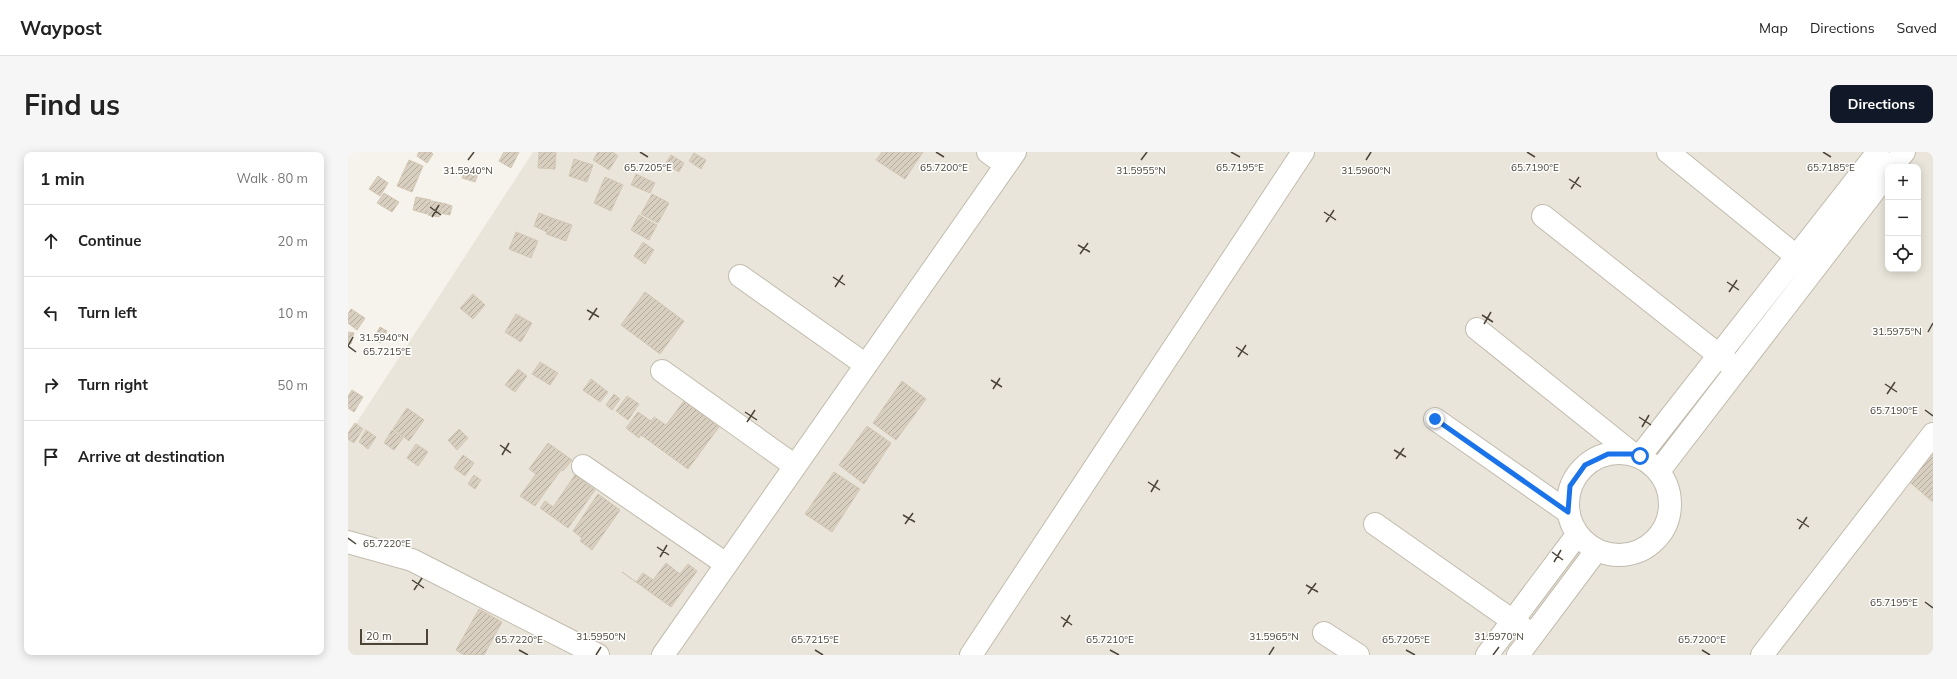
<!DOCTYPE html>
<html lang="en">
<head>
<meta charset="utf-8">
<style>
	:root { --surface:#fff; --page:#f6f6f6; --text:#222; --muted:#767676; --line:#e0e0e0; --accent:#111827 }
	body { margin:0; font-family:Mulish,sans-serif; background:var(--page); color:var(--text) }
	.controls { position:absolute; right:12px; top:12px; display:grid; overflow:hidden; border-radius:8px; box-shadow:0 2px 10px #0003 }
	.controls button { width:36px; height:36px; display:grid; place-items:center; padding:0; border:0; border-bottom:1px solid var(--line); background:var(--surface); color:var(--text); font:20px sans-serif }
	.scale { position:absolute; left:12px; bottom:10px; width:68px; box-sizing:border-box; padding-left:4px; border:2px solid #4b4439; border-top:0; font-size:11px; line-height:14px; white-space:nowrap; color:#4b4439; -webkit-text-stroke:3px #fff; paint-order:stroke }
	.stop { position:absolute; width:12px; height:12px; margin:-9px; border:3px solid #1a73e8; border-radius:50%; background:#fff }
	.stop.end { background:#1a73e8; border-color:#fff; box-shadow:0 1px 4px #0008 }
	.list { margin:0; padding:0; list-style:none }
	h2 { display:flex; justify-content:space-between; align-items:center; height:52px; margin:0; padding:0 16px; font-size:17px }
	h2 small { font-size:13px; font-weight:400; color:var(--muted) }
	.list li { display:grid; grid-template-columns:26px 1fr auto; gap:12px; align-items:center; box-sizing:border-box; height:72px; padding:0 16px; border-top:1px solid var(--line) }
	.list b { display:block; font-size:15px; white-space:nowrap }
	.list em { font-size:13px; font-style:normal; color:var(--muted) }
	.icon { flex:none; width:22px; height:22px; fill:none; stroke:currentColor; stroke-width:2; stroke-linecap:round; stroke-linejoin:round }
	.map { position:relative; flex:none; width:1585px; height:503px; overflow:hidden; border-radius:8px }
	header { display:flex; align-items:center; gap:24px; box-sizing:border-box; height:56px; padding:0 20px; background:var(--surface); border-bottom:1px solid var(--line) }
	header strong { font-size:19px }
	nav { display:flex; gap:22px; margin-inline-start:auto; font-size:14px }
	.intro { display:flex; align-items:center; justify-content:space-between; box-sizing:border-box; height:96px; padding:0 24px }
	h1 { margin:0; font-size:28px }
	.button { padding:10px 18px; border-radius:8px; background:var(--accent); color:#fff; font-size:14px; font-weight:700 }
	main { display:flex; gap:24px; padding:0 24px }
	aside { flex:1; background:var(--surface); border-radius:8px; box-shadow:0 2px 10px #0003 }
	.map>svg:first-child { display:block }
	.residential { fill:#eae5da; fill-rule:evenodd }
	.building { fill:url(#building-hatch); stroke:#d3c7b4 }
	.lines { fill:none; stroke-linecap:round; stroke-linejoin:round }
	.street-casing { stroke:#c2bbae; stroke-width:24 }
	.street { stroke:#fff; stroke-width:22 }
	.route { stroke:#1a73e8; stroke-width:5 }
	.ticks { fill:none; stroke:#4b4439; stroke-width:1.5 }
	.ticks-label { font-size:10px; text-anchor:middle; fill:#4b4439; stroke:#fff; stroke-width:3; stroke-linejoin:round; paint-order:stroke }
</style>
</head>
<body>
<header>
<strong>Waypost</strong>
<nav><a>Map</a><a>Directions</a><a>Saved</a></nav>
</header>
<div class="intro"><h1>Find us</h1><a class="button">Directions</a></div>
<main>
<aside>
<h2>1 min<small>Walk · 80 m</small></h2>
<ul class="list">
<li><svg class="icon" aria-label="ahead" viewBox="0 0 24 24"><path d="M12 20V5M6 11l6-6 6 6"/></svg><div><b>Continue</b></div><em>20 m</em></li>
<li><svg class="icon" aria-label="left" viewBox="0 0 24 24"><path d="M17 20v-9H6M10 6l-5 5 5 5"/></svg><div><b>Turn left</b></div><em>10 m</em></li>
<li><svg class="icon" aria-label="right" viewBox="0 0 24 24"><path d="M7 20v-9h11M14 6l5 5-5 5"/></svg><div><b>Turn right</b></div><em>50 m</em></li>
<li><svg class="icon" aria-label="arrive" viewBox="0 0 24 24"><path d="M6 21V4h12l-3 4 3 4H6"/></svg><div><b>Arrive at destination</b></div></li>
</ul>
</aside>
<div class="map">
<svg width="1585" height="503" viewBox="0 0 1585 503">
	<defs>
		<pattern id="building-hatch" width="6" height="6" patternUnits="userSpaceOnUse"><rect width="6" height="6" fill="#d8cfc1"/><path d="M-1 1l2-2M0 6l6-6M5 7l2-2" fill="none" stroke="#b1aa9e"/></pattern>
	</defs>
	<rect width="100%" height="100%" fill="#f6f3ec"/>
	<path class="residential" d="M185 0H1585V503H0V284ZM1540 15H1570V117H1540Z"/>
	<path class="building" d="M71 0H83L85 2 79 11 69 4Z
		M156 0H171L163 16 151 9Z
		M191 0H208L207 17 190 16Z
		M250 0H265L270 4 261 18 245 8Z
		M534 0H575L557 27 528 8Z
		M346 1 358 8 353 17 341 9Z
		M323 3 336 11 331 20 317 12Z
		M226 7 245 13 239 30 221 24Z
		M61 8 75 14 64 40 49 34Z
		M118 15 131 19 127 30 114 26Z
		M288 22 307 31 302 41 283 33Z
		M30 24 40 31 32 44 21 37Z
		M257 25 275 33 263 59 246 51Z
		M36 41 51 50 44 60 29 51Z
		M304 42 321 51 310 71 293 62Z
		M68 45 83 48 79 62 65 58Z
		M84 49 94 51 91 65 80 63Z
		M95 51 104 54 102 63 92 61Z
		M191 61 204 66 199 80 186 74Z
		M291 63 309 73 301 88 283 78Z
		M204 66 224 73 218 89 198 82Z
		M168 80 190 89 183 106 161 97Z
		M295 90 306 98 297 112 286 104Z
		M297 140 336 169 312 202 273 173Z
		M125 142 137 153 125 167 112 156Z
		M3 157 17 166 9 178 0 171V162Z
		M168 162 184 171 173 190 157 180Z
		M32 175 39 179 33 191 25 187Z
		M0 180 6 181 3 192 0 191Z
		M192 210 210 221 202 233 184 222Z
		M170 217 179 224 167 240 157 233Z
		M243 227 260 240 252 250 235 238Z
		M554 229 578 247 548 288 525 271Z
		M4 238 15 245 6 260 0 256V244Z
		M266 242 272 247 264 258 258 253Z
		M279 244 291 252 280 268 268 259Z
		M336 249 371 275 340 317 293 283 291 286 278 276 290 260 303 269 306 265 318 273Z
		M59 256 76 268 61 289 45 277Z
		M7 271 15 277 6 291 0 287V281Z
		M519 274 543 291 516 332 491 313Z
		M111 277 120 286 109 298 100 288Z
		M18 278 28 285 20 297 11 290Z
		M44 278 55 286 46 298 36 291Z
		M200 291 224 308 215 319 213 318 187 354 172 344 188 322 181 317Z
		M68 292 80 300 70 314 59 306Z
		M1585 295V350L1558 327Z
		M115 303 126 311 117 324 106 316Z
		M486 320 512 337 484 380 457 362Z
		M126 323 133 328 127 337 120 332Z
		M227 323 247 338 220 376 192 356 197 349 205 355Z
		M250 342 272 358 244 398 232 389 234 386 225 379Z
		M318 411 332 422 340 412 349 419 323 455 274 420 288 430 295 421 305 428Z
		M131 457 154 470 136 503H116L108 498Z"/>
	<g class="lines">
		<g class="street-casing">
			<path id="street" d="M640 0 658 13
				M1320 0 1448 104
				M1544 15 1556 0
				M1195 64 1382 212
				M392 124 518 213
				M1129 177 1285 302
				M314 219 447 314
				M1087 267 1220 360
				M1220 352a51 51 0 1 1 102 0a51 51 0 1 1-102 0Z
				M1292 304 1530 0
				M235 314 378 412
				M1311 319 1540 21
				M1027 372 1185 483
				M0 390 64 408 250 503
				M976 481 1010 503
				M315 503 667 0
				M623 503 955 0
				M1139 503 1229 383
				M1170 503 1248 399
				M1414 503 1585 282"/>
		</g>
		<use href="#street" class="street"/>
	</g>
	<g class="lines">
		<path class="route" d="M1087 267 1220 360 1222 334 1237 313 1260 302H1285L1292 304"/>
	</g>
	<path class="ticks" d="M292 0 300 5M588 0 596 5M883 0 892 5M1179 0 1187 5M1475 0 1483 5M120 8 126 0M793 8 799 0M1018 8 1023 0M1221 27 1233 35M1223 37 1231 25M82 55 93 63M976 60 988 68M84 65 91 53M978 70 986 58M730 93 742 100M732 102 740 91M485 125 497 133M1379 130 1391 138M487 135 495 123M1381 140 1389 128M239 158 251 165M1134 163 1145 170M241 168 249 156M1136 172 1143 160M1580 180 1585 171M0 194 8 200M0 194 5 185M888 195 900 203M890 205 898 193M643 228 654 235M1537 232 1549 240M645 237 652 226M1539 242 1547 230M1577 258 1585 264M397 260 409 268M1291 265 1303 273M399 270 407 258M1294 275 1301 263M152 293 163 301M1046 298 1058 305M154 303 161 291M1048 307 1056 296M800 330 812 338M803 340 810 328M555 363 567 370M1449 367 1461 375M557 372 565 361M1451 377 1459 365M0 386 8 392M309 395 321 403M1204 400 1215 408M312 405 319 393M1206 410 1213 398M64 428 76 436M958 433 970 440M66 438 74 426M960 442 968 431M1577 450 1585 456M713 465 724 473M715 475 722 463M171 498 180 503M467 498 475 503M762 498 771 503M1058 498 1067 503M1354 498 1362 503M248 503 253 495M921 503 926 495M1145 503 1151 495"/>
	<g class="ticks-label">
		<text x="300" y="19">65.7205°E</text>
		<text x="596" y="19">65.7200°E</text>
		<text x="892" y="19">65.7195°E</text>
		<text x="1187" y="19">65.7190°E</text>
		<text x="1483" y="19">65.7185°E</text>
		<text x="120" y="22">31.5940°N</text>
		<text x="793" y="22">31.5955°N</text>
		<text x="1018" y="22">31.5960°N</text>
		<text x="1549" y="183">31.5975°N</text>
		<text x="36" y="189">31.5940°N</text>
		<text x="39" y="203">65.7215°E</text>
		<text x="1546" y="262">65.7190°E</text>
		<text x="39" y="395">65.7220°E</text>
		<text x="1546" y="454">65.7195°E</text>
		<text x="253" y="488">31.5950°N</text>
		<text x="926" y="488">31.5965°N</text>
		<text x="1151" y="488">31.5970°N</text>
		<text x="171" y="491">65.7220°E</text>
		<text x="467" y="491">65.7215°E</text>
		<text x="762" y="491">65.7210°E</text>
		<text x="1058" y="491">65.7205°E</text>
		<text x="1354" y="491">65.7200°E</text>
	</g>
</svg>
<div class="controls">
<button>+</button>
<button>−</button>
<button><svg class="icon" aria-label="locate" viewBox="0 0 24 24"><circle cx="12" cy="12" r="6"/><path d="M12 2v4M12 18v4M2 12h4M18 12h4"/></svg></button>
</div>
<div class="scale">20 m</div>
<div class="stop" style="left:1292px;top:304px"></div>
<div class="stop end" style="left:1087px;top:267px"></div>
</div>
</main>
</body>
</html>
